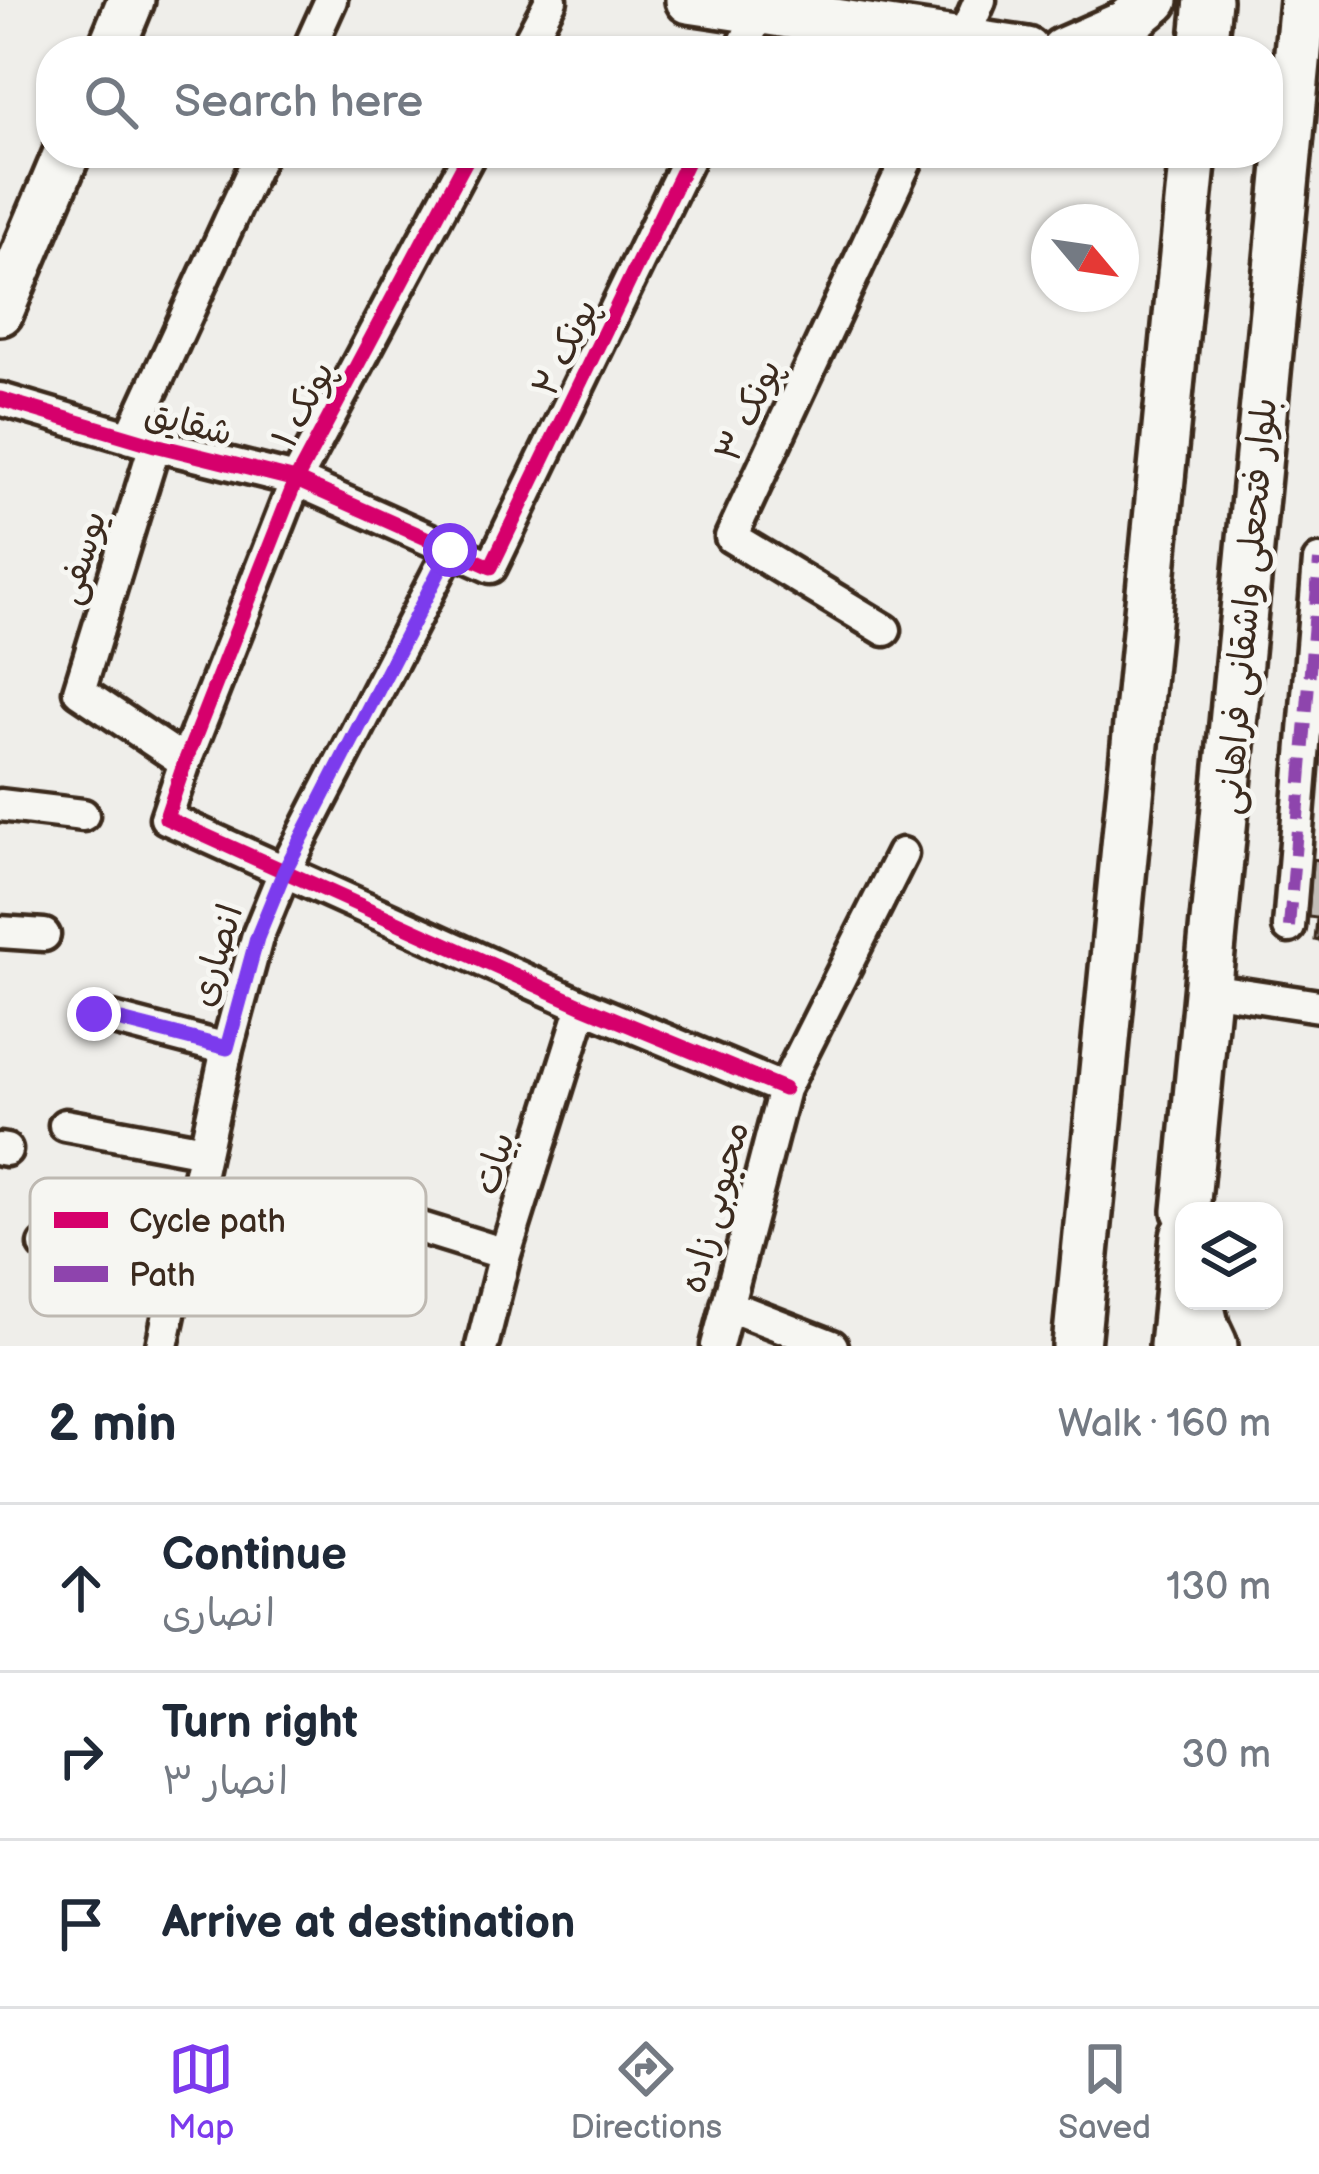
<!DOCTYPE html>
<html lang="en">
<head>
<meta charset="utf-8">
<style>
	:root { --surface:#fff; --page:#f2f2f3; --text:#1f2937; --muted:#747a83; --line:#e0e1e3; --accent:#7c3aed }
	body { margin:0; font-family:"Balsamiq Sans","Playpen Sans Arabic",sans-serif; background:var(--page); color:var(--text) }
	.controls { position:absolute; right:36px; bottom:36px; display:grid; overflow:hidden; border-radius:24px; box-shadow:0 3px 9px #0004 }
	.controls button { width:108px; height:108px; display:grid; place-items:center; padding:0; border:0; border-bottom:3px solid var(--line); background:var(--surface); color:var(--text); font:60px sans-serif }
	.compass { position:absolute; left:1031px; top:204px; width:108px; height:108px; border-radius:50%; background:var(--surface); box-shadow:0 3px 9px #0004; rotate:119deg }
	.stop { position:absolute; width:36px; height:36px; margin:-27px; border:9px solid #7c3aed; border-radius:50%; background:#fff }
	.stop.end { background:#7c3aed; border-color:#fff; box-shadow:0 3px 12px #0008 }
	.list { margin:0; padding:0; list-style:none }
	h2 { display:flex; justify-content:space-between; align-items:center; height:156px; margin:0; padding:0 48px; font-size:51px }
	h2 small { font-size:39px; font-weight:400; color:var(--muted) }
	.list li { display:grid; grid-template-columns:78px 1fr auto; gap:36px; align-items:center; box-sizing:border-box; height:168px; padding:0 48px; border-top:3px solid var(--line) }
	.list b { display:block; font-size:45px; white-space:nowrap }
	.list p { margin:0; font-size:39px; white-space:nowrap; color:var(--muted) }
	.list em { font-size:39px; font-style:normal; color:var(--muted) }
	.icon { flex:none; width:66px; height:66px; fill:none; stroke:currentColor; stroke-width:2; stroke-linecap:round; stroke-linejoin:round }
	.map { position:relative; flex:none; width:1319px; height:1346px; overflow:hidden }
	.search { position:absolute; background:var(--surface); box-shadow:0 3px 9px #0004; left:36px; right:36px; top:36px; height:132px; display:flex; align-items:center; gap:30px; box-sizing:border-box; padding:0 42px; border-radius:48px; color:var(--muted); font-size:45px }
	.sheet { height:660px; background:var(--surface) }
	nav { display:flex; justify-content:space-around; align-items:center; box-sizing:border-box; height:168px; border-top:3px solid var(--line); background:var(--surface); font-size:33px; color:var(--muted) }
	nav a { display:grid; justify-items:center; gap:6px }
	nav .on { color:var(--accent) }
	.map>svg:first-child { display:block }
	.building { fill:#c2bdb7; stroke:#3b2a1e; stroke-width:3 }
	.lines { fill:none; stroke-linecap:round; stroke-linejoin:round }
	.street-casing { stroke:#3b2a1e; stroke-width:39 }
	.secondary-casing { stroke:#3b2a1e; stroke-width:54 }
	.highway-casing { stroke:#3b2a1e; stroke-width:66 }
	.path { stroke:#3b2a1e; stroke-width:4.5; stroke-dasharray:9 9; stroke-linecap:butt }
	.street { stroke:#f6f6f2; stroke-width:30 }
	.secondary { stroke:#f6f6f2; stroke-width:45 }
	.highway { stroke:#f6f6f2; stroke-width:57 }
	.quiet { stroke:#8e44ad; stroke-width:12; stroke-dasharray:24 12; stroke-linecap:butt }
	.cycleway-casing { stroke:#f6f6f2; stroke-width:22 }
	.cycleway { stroke:#d6006c; stroke-width:15 }
	.route { stroke:#7c3aed; stroke-width:15 }
	.labels { text-anchor:middle; stroke-width:10; stroke-linejoin:round; paint-order:stroke }
	.street-label { font-size:36px; fill:#3b2a1e; stroke:#f6f6f2 }
	.key { fill:#f6f6f2; stroke:#beb9b2; stroke-width:3 }
	.key-label { font-size:33px; fill:#3b2a1e }
</style>
</head>
<body>
<div class="map">
<svg width="1319" height="1346" viewBox="0 0 1319 1346">
	<rect width="100%" height="100%" fill="#efeeea"/>
	<filter id="ink" filterUnits="userSpaceOnUse"><feTurbulence type="fractalNoise" baseFrequency=".00833" numOctaves="2"/><feDisplacementMap in="SourceGraphic" scale="24" xChannelSelector="R" yChannelSelector="G"/><feConvolveMatrix kernelMatrix="1 2 1 2 8 2 1 2 1" color-interpolation-filters="sRGB"/></filter>
	<g filter="url(#ink)">
		<path class="building" d="M1312 859 1319 860V941L1315 940 1317 918 1308 917Z"/>
		<g class="lines">
			<g class="street-casing">
				<path id="street" d="M308 51 331 0
					M524 51 551 0
					M741 51 765 0
					M958 51 980 0
					M470 153 296 480 185 762 166 818 583 1006 784 1089
					M0 399 155 445 296 480 491 567 691 153
					M130 438 261 153
					M155 445 79 691 185 762
					M885 630 731 537 910 153
					M0 805 83 815
					M1289 927 1319 561
					M0 932 44 935
					M1208 989 1319 1006
					M94 1014 227 1049
					M65 1125 204 1151
					M0 1149 6 1150
					M354 1207 505 1254
					M45 1245 179 1267
					M727 1305 832 1346
					M162 1346 227 1049 257 938 284 872 450 550
					M482 1346 505 1254 583 1006
					M717 1346 784 1089 902 854"/>
			</g>
			<g class="secondary-casing">
				<path id="secondary" d="M689 0 1027 51
					M110 51 131 0
					M1063 51 1127 23 1155 0
					M1203 51 1208 0
					M0 312 67 153
					M1186 1211 1303 0
					M1076 1346 1193 153
					M1173 1346 1184 1236"/>
			</g>
			<g class="highway-casing">
				<path id="highway" d="M1193 1301 1200 1329 1208 1346"/>
			</g>
			<path class="path" d="M212 1240 269 1257"/>
			<use href="#street" class="street"/>
			<use href="#secondary" class="secondary"/>
			<use href="#highway" class="highway"/>
			<path class="quiet" d="M1289 927 1319 561"/>
			<g class="cycleway-casing">
				<path id="cycleway" d="M470 153 296 480 185 762 166 818 583 1006 784 1089
					M0 399 155 445 296 480 491 567 691 153"/>
			</g>
			<use href="#cycleway" class="cycleway"/>
		</g>
	</g>
	<g class="lines" filter="url(#ink)">
		<path class="route" d="M94 1014 227 1048 257 938 284 872 450 550"/>
	</g>
	<g class="labels">
		<g class="street-label">
			<text transform="translate(564 347) rotate(-64)" y="13">پونک ۲</text>
			<text transform="translate(302 404) rotate(-62)" y="13">پونک ۱</text>
			<text transform="translate(747 410) rotate(-65)" y="13">پونک ۳</text>
			<text transform="translate(189 422) rotate(14)" y="13">شقایق</text>
			<text transform="translate(80 557) rotate(-73)" y="13">یوسفی</text>
			<text transform="translate(1245 606) rotate(-85)" y="13">بلوار فتحعلی واشقانی فراهانی</text>
			<text transform="translate(215 955) rotate(-73)" y="13">انصاری</text>
			<text transform="translate(493 1163) rotate(-73)" y="13">بیات</text>
			<text transform="translate(713 1207) rotate(-75)" y="13">محبوبی زاده</text>
		</g>
	</g>
	<rect x="30" y="1178" width="396" height="138" rx="18" class="key"/>
	<rect x="54" y="1212" width="54" height="16" fill="#d6006c"/>
	<rect x="54" y="1266" width="54" height="16" fill="#8e44ad"/>
	<g class="key-label">
		<text x="129" y="1232">Cycle path</text>
		<text x="129" y="1286">Path</text>
	</g>
</svg>
<div class="controls">
<button><svg class="icon" aria-label="layers" viewBox="0 0 24 24"><path d="M12 4l9 5-9 5-9-5zM3 14l9 5 9-5"/></svg></button>
</div>
<svg class="compass" viewBox="-18 -18 36 36"><path d="M0-13l5 13h-10z" fill="#e53935"/><path d="M0 13l5-13h-10z" fill="#747a83"/></svg>
<div class="stop" style="left:450px;top:550px"></div>
<div class="stop end" style="left:94px;top:1014px"></div>
<div class="search"><svg class="icon" aria-label="search" viewBox="0 0 24 24"><circle cx="10" cy="10" r="6"/><path d="M15 15l6 6"/></svg>Search here</div>
</div>
<section class="sheet">
<h2>2 min<small>Walk · 160 m</small></h2>
<ul class="list">
<li><svg class="icon" aria-label="ahead" viewBox="0 0 24 24"><path d="M12 20V5M6 11l6-6 6 6"/></svg><div><b>Continue</b><p>انصاری</p></div><em>130 m</em></li>
<li><svg class="icon" aria-label="right" viewBox="0 0 24 24"><path d="M7 20v-9h11M14 6l5 5-5 5"/></svg><div><b>Turn right</b><p>انصار ۳</p></div><em>30 m</em></li>
<li><svg class="icon" aria-label="arrive" viewBox="0 0 24 24"><path d="M6 21V4h12l-3 4 3 4H6"/></svg><div><b>Arrive at destination</b></div></li>
</ul>
</section>
<nav>
<a class="on"><svg class="icon" aria-label="map" viewBox="0 0 24 24"><path d="M3 6l6-2 6 2 6-2v14l-6 2-6-2-6 2zM9 4v14M15 6v14"/></svg>Map</a>
<a><svg class="icon" aria-label="directions" viewBox="0 0 24 24"><path d="M12 3l9 9-9 9-9-9zM9 14v-3h6M13 9l2 2-2 2"/></svg>Directions</a>
<a><svg class="icon" aria-label="saved" viewBox="0 0 24 24"><path d="M7 4h10v16l-5-4-5 4z"/></svg>Saved</a>
</nav>
</body>
</html>
